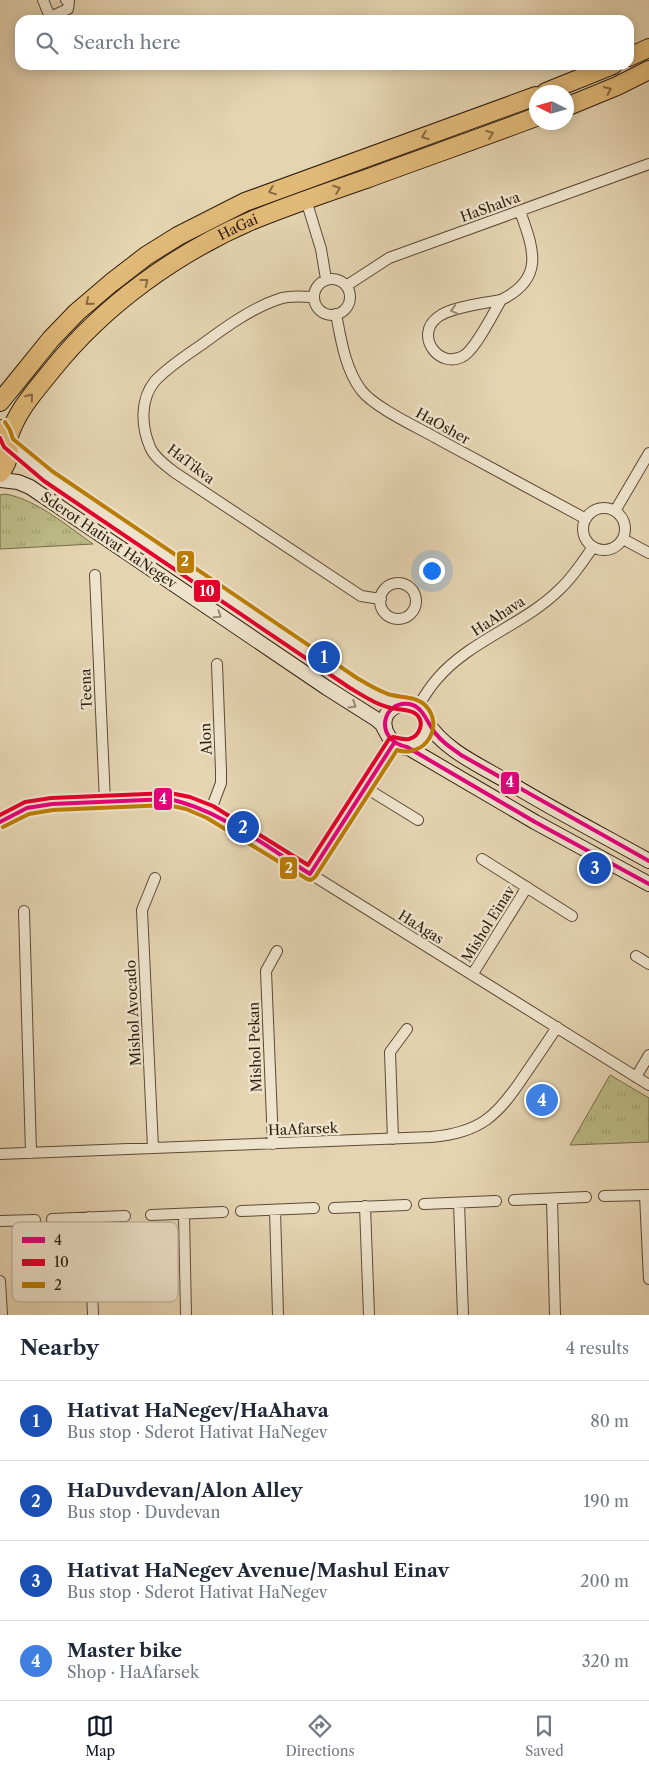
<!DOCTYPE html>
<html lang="en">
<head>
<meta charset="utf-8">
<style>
	:root { --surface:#fff; --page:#f2f2f3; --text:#1f2937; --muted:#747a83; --line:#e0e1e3; --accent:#111827 }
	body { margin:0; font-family:"Libre Caslon Text",serif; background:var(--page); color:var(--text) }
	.compass { position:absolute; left:529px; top:85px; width:45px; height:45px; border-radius:50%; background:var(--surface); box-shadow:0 2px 12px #0003; rotate:275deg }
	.you { position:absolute; left:431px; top:570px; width:18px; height:18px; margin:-12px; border:4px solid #fff; border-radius:50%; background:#1a73e8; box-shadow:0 0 0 8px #1a73e833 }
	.badge { display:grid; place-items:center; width:32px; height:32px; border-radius:50%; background:var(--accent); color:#fff; font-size:16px; font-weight:700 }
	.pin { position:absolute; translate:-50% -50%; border:2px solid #fff; box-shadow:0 1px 5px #0006 }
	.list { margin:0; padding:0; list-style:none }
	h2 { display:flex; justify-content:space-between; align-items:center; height:65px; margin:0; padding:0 20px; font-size:21px }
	h2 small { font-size:16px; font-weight:400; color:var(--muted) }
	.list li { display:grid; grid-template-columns:32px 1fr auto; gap:15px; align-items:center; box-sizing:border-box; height:80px; padding:0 20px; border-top:1px solid var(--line) }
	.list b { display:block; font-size:19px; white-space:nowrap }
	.list p { margin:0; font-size:16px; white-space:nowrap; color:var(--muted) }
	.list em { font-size:16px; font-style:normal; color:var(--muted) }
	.icon { flex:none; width:28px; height:28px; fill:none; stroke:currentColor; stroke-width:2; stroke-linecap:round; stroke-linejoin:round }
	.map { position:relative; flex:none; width:649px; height:1315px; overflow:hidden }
	.search { position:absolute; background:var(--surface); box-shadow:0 2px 12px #0003; left:15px; right:15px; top:15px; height:55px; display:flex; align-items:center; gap:12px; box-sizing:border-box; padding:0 18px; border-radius:15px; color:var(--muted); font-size:19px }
	.sheet { height:385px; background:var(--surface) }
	nav { display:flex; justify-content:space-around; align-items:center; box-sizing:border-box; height:70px; border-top:1px solid var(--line); background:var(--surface); font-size:14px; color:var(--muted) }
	nav a { display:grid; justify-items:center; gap:2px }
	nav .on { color:var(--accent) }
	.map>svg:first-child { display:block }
	.park { fill:url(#park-tufts); stroke:#756c4a }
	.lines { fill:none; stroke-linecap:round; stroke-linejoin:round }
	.street-casing { stroke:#5c4a36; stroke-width:12 }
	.secondary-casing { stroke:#2e1c0d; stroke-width:16 }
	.highway-casing { stroke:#2e1c0d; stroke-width:20 }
	.street { stroke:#eee3cc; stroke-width:10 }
	.secondary { stroke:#eee3cc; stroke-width:14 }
	.highway { stroke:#e2ba78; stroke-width:18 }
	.bus-1-casing { stroke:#eee3cc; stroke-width:8 }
	.bus-2-casing { stroke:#eee3cc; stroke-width:8 }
	.bus-3-casing { stroke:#eee3cc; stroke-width:8 }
	.bus-1 { stroke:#e5007d; stroke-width:4 }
	.bus-2 { stroke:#e4002b; stroke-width:4 }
	.bus-3 { stroke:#bb7d04; stroke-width:4 }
	.oneway { stroke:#886b42 }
	.oneway2 { stroke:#988976 }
	.labels { text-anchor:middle; stroke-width:5; stroke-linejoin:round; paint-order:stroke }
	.street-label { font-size:14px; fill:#2e1c0d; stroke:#eee3cc }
	.key { fill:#eee3cc; stroke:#b4a793; stroke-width:1 }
	.key-label { font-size:14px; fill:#2e1c0d }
	.line-badge { stroke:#eee3cc; stroke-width:2 }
	.badge-label { font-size:14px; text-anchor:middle; font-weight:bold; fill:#fff }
</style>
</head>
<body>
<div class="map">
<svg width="649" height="1315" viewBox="0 0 649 1315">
	<defs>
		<pattern id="park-tufts" width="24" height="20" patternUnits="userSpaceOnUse" patternTransform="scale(1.25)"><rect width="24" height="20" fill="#bcbb86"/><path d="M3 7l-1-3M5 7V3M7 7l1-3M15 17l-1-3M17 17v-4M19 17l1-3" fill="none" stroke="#a2a072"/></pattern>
	</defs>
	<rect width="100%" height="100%" fill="#e5d4b1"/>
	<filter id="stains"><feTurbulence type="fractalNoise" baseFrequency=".004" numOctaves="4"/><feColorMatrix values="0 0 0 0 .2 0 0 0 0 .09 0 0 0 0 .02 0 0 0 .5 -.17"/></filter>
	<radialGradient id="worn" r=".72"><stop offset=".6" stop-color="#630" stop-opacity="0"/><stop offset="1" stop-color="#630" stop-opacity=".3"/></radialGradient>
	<path class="park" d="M5 494C36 499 67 526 93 544L0 549V495Z
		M610 1075 649 1098V1142L570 1145Z"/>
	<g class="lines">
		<g class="street-casing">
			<path id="street" d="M43 0 50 17 68 9 69 1 66 0
				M306 200 321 249 326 279
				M314 297a18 18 0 1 1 36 0a18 18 0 1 1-36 0Z
				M346 286 389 258 649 164
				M314 297C302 297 290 295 279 299 252 308 227 326 204 343 187 355 169 366 155 381 140 399 141 426 150 447 154 457 165 465 174 472L361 596 381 599
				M501 300C493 314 477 346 465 355 440 372 413 335 438 317 450 307 485 303 501 300 546 278 533 248 520 211
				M336 314C341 340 345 368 361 390 375 408 417 427 438 439 487 465 536 492 586 519
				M583 529a21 21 0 1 1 42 0a21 21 0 1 1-42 0Z
				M615 511 649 453
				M623 539 649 553
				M95 575 105 802
				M380 601a18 18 0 1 1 36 0a18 18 0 1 1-36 0Z
				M417 708C423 698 429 688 437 679 470 640 524 625 560 589 573 577 583 561 593 547
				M366 788 418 820
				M210 812 221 783V771L217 664
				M0 822 20 811 43 805 162 799C182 800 199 806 216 815L649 1085
				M482 859 572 916
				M310 874 394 743
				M24 911 31 1153
				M636 956 649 964
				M472 975 527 887
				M636 1077 649 1055
				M393 1139 390 1052 407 1029
				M273 1144 266 971 277 951
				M153 1148 142 910 155 878
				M0 1154 431 1137C481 1133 498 1115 524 1076 535 1060 546 1044 557 1027
				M645 1195 649 1279
				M604 1196 649 1195
				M552 1199 555 1315
				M514 1200 586 1197
				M459 1203 463 1315
				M424 1204 496 1201
				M365 1206 369 1315
				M334 1208 406 1205
				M275 1210 278 1315
				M241 1211 314 1208
				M184 1214 186 1315
				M151 1215 223 1212
				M89 1217 93 1315
				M52 1219 125 1216
				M0 1221 35 1220
				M0 1281 2 1315"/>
		</g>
		<g class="secondary-casing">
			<path id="secondary" d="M8 443 48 476 347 679C361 688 375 697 391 702 400 705 410 703 417 708 422 710 425 715 426 720 428 726 426 733 423 738 399 770 361 712 404 704
				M0 480 18 482 30 487 327 688 376 719 382 724 385 730
				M426 721C444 750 479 765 508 782 554 810 602 835 649 861
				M407 747 535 822 649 884"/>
		</g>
		<g class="highway-casing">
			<g id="highway">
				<path d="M629 57 649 48"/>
				<path d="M546 92 613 65"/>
				<path d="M566 107 617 86 649 70"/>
				<path d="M0 402 51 339 77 312 111 283 146 256 178 236 245 202 536 96"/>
				<path id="s1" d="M8 439C16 412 34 392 52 370 104 305 176 253 253 220 290 205 328 192 366 179 423 158 480 138 536 117"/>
				<path d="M0 473C11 460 12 443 2 429"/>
			</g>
		</g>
		<use href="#street" class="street"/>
		<use href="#secondary" class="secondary"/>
		<use href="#highway" class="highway"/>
		<g class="bus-1-casing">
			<path id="bus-1" d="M0 822 27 808 52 804 169 799C218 809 267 847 310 874
				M649 861 461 755C453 749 443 743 437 735 428 726 424 706 409 704 381 701 374 740 407 747L535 822 649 884
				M310 874 394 743"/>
		</g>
		<g class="bus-2-casing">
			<path id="bus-2" d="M0 438 4 447 44 481 350 688C365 697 380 707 397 709 404 710 411 710 416 714 425 722 420 736 409 739 404 740 398 738 393 737L389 739 308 865 213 806 190 797 170 793 51 798 25 802 0 815"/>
		</g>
		<g class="bus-3-casing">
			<path id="bus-3" d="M3 827 29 814 53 810 168 805 186 809 207 818 307 879 311 880 315 877 397 750C424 759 446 726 425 705 416 696 400 698 388 694 377 690 367 684 357 678L52 471 13 439 10 430 5 422"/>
		</g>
		<use href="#bus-1" class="bus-1"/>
		<use href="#bus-2" class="bus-2"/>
		<use href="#bus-3" class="bus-3"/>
	</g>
	<defs><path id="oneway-chevron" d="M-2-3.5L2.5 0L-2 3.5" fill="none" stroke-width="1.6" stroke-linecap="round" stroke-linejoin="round" transform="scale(1.25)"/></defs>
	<g class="oneway">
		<use href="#oneway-chevron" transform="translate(608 90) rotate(-24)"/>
		<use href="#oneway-chevron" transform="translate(490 134) rotate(-20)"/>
		<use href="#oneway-chevron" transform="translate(425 136) rotate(160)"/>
		<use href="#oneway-chevron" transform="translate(337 189) rotate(-20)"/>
		<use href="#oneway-chevron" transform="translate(272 191) rotate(159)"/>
		<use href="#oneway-chevron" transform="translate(145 282) rotate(-38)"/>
		<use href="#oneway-chevron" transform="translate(89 302) rotate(139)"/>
		<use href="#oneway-chevron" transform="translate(30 397) rotate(-51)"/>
	</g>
	<g class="oneway2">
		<use href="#oneway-chevron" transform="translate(454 310) rotate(165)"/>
		<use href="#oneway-chevron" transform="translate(218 615) rotate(34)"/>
		<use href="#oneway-chevron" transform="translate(353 705) rotate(31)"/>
	</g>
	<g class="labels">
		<g class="street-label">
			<text transform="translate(490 207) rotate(-20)" y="5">HaShalva</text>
			<text dy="5" stroke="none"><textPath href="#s1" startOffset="319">HaGai</textPath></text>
			<text transform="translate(443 426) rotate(29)" y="5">HaOsher</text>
			<text transform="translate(191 464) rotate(37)" y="5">HaTikva</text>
			<text transform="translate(109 540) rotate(34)" y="5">Sderot Hativat HaNegev</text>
			<text transform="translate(498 616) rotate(-33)" y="5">HaAhava</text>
			<text transform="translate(86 689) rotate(-92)" y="5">Teena</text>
			<text transform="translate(206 739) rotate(-93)" y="5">Alon</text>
			<text transform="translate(488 924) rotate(-58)" y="5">Mishol Einav</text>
			<text transform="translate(421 927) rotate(32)" y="5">HaAgas</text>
			<text transform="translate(133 1013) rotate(-93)" y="5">Mishol Avocado</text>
			<text transform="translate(255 1047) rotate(-92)" y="5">Mishol Pekan</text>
			<text transform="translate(303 1129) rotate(-2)" y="5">HaAfarsek</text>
		</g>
	</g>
	<rect x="12" y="1222" width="166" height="80" rx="8" class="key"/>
	<rect x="22" y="1237" width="23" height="6" fill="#e5007d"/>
	<rect x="22" y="1259" width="23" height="7" fill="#e4002b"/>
	<rect x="22" y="1282" width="23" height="6" fill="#bb7d04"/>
	<g class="key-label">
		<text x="54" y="1245">4</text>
		<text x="54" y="1267">10</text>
		<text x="54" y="1290">2</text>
	</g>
	<g class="line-badge">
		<rect x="176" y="550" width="19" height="24" rx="5" fill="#bb7d04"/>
		<rect x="193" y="579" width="28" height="24" rx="5" fill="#e4002b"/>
		<rect x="500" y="771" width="20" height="24" rx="5" fill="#e5007d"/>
		<rect x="153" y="787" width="20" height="24" rx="5" fill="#e5007d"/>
		<rect x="279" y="856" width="19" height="24" rx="5" fill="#bb7d04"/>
	</g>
	<g class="badge-label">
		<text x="185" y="566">2</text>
		<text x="207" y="596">10</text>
		<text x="510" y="787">4</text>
		<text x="163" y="804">4</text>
		<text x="289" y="873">2</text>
	</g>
	<rect width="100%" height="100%" filter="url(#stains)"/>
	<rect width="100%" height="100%" fill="url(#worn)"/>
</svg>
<svg class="compass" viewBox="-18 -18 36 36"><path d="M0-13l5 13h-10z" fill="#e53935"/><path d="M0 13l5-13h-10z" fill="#747a83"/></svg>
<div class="you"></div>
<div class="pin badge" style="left:324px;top:657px;background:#1a4fb4">1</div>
<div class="pin badge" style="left:243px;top:827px;background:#1a4fb4">2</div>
<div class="pin badge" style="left:595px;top:868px;background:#1a4fb4">3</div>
<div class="pin badge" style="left:542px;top:1100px;background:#3f7fe0">4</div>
<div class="search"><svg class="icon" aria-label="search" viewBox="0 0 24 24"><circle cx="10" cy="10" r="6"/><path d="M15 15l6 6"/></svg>Search here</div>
</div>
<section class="sheet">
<h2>Nearby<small>4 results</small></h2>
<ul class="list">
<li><span class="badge" style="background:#1a4fb4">1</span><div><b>Hativat HaNegev/HaAhava</b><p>Bus stop · Sderot Hativat HaNegev</p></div><em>80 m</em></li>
<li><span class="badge" style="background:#1a4fb4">2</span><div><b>HaDuvdevan/Alon Alley</b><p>Bus stop · Duvdevan</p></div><em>190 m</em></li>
<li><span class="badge" style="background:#1a4fb4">3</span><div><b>Hativat HaNegev Avenue/Mashul Einav</b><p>Bus stop · Sderot Hativat HaNegev</p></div><em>200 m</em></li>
<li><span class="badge" style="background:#3f7fe0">4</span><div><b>Master bike</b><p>Shop · HaAfarsek</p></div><em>320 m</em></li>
</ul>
</section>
<nav>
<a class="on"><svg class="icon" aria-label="map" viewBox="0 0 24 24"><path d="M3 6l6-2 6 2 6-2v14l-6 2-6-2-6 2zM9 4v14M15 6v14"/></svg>Map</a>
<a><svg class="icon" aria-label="directions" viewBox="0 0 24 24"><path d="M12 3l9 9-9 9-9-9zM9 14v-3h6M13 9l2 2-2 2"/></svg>Directions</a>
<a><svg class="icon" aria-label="saved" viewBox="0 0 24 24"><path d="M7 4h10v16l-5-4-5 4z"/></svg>Saved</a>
</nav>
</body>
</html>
